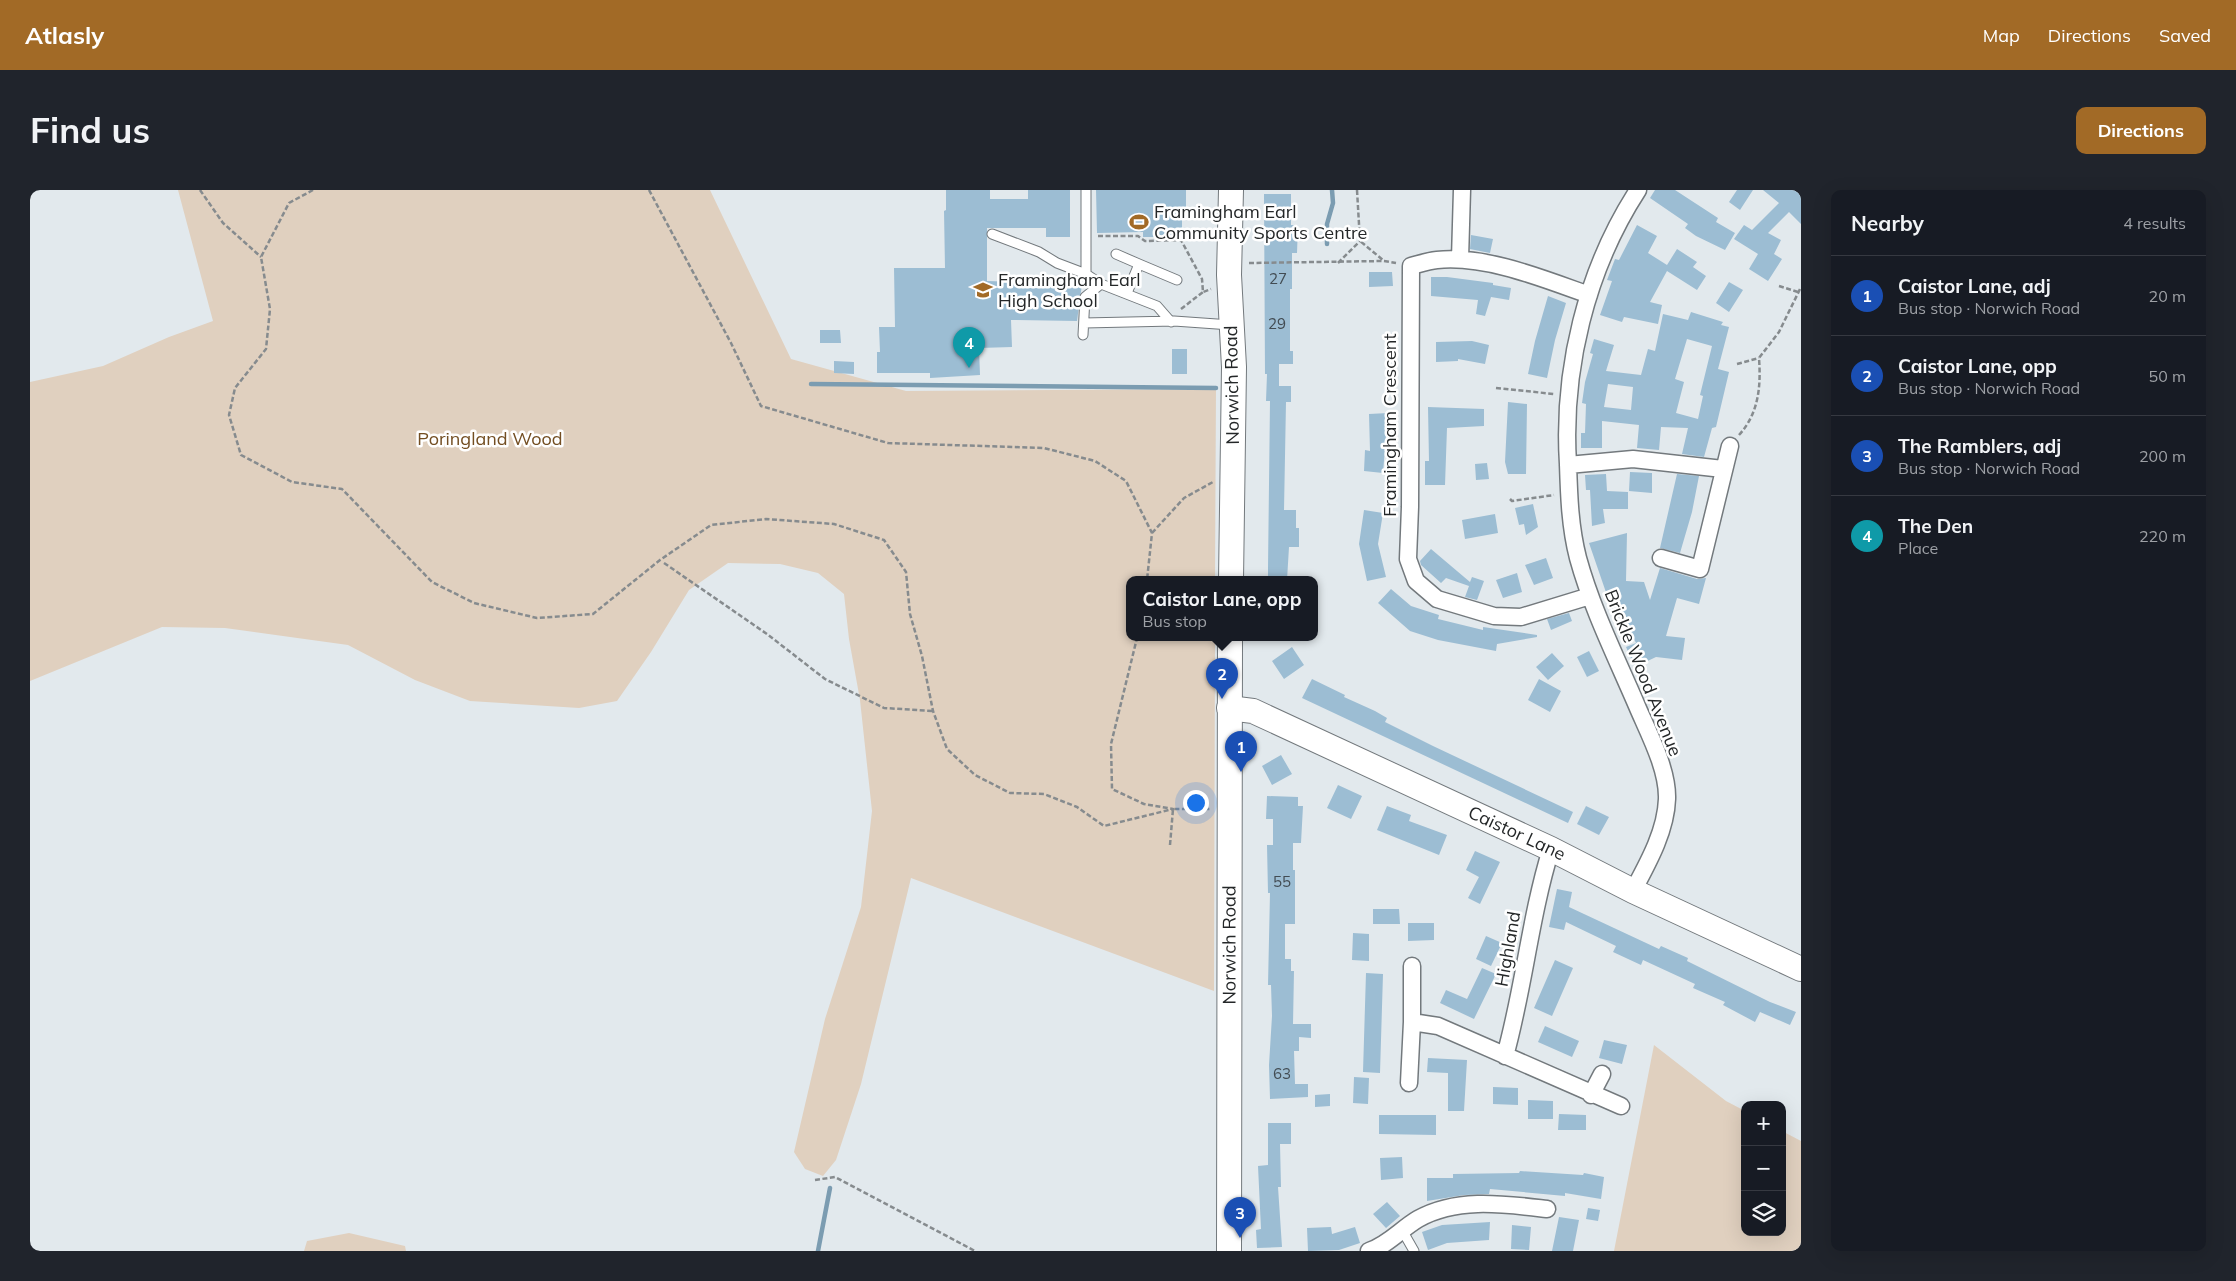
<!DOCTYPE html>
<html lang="en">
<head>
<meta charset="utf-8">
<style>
	:root { --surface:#171b24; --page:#20242c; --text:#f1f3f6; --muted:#9ea1a6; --line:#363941; --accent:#a26a26 }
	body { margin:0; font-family:Mulish,sans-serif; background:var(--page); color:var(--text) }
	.controls { position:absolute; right:15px; bottom:15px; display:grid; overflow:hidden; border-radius:10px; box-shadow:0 5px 20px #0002 }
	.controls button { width:45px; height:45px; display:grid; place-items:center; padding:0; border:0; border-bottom:1px solid var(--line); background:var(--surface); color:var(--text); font:25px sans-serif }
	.you { position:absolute; left:1165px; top:612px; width:18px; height:18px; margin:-12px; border:4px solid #fff; border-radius:50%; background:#1a73e8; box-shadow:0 0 0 8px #1a73e833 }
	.badge { display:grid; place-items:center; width:32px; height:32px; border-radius:50%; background:var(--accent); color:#fff; font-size:16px; font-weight:700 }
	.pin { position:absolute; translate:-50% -41px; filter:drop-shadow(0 1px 2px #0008) }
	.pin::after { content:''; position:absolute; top:26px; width:18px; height:15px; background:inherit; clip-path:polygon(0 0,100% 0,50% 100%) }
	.popup { position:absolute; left:1096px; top:386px; width:192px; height:65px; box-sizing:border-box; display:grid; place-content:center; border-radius:10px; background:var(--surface); filter:drop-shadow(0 1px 4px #0005); font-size:16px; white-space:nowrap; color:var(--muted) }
	.popup b { font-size:19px; color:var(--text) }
	.popup::after { content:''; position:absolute; left:50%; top:100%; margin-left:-10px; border:10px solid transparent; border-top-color:var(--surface) }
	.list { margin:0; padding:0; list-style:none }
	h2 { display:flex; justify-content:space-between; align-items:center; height:65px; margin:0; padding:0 20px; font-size:21px }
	h2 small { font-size:16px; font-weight:400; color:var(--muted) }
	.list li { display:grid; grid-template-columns:32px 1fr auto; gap:15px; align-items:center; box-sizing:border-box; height:80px; padding:0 20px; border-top:1px solid var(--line) }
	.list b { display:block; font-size:19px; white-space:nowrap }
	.list p { margin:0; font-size:16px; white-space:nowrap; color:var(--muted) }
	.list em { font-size:16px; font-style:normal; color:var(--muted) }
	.icon { flex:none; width:28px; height:28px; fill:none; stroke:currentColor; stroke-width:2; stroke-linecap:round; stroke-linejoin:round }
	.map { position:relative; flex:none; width:1771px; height:1061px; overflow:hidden; border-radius:10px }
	header { display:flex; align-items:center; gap:30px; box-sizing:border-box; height:70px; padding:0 25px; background:var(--accent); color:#fff }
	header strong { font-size:24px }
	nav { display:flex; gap:28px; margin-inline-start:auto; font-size:18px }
	.intro { display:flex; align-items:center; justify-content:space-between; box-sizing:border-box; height:120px; padding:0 30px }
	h1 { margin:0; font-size:35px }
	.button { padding:12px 22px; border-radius:10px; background:var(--accent); color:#fff; font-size:18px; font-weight:700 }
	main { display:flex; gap:30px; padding:0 30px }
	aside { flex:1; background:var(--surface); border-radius:10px; box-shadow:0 5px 20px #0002 }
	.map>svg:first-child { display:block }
	.green { fill:#e0d0bf }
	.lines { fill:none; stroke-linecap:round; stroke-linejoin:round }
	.stream { stroke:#7b9cb1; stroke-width:4.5 }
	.building { fill:#9cbdd3; fill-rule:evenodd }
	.lane-casing { stroke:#73797d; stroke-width:11 }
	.street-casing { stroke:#73797d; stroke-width:19 }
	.secondary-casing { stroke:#73797d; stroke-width:26 }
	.path { stroke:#868b8e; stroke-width:2.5; stroke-dasharray:5 2.5; stroke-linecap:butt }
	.lane { stroke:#fff; stroke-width:9 }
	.street { stroke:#fff; stroke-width:16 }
	.secondary { stroke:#fff; stroke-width:24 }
	.labels { text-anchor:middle; stroke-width:5; stroke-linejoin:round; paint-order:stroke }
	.number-label { font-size:15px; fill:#424c53 }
	.poi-label { font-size:18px; fill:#242728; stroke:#fff; text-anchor:start }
	.street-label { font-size:18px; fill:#242728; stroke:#fff }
	.park-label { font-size:18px; fill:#734e22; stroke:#fff }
</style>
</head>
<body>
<header>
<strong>Atlasly</strong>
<nav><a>Map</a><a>Directions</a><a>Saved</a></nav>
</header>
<div class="intro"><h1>Find us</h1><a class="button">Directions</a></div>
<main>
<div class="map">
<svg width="1771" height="1061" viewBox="0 0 1771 1061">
	<rect width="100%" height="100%" fill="#e2e9ed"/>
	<path class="green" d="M148 0H680L761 169 876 201 1186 199 1185 390H1100V448H1185L1184 801 881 688 831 894 806 970 793 986 775 979 764 962 795 829 831 717 842 621 830 510 819 449 814 404 788 383 750 374 698 373 659 400 621 462 587 511 549 518 440 511 385 490 318 455 195 438 132 437 0 491V192L73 176 139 147 183 131Z
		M1624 855 1696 911 1715 921V1042H1752V941L1771 951V1061H1584Z
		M319 1043 375 1056 376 1061H274L277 1051Z"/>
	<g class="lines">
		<path class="stream" d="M1297 54V34L1303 13 1302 0
			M781 194 1186 198
			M788 1061 800 998"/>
	</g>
	<path class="building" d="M916 0H960V9H998V0H1040V47H1016V38H957V91L1052 94 1047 131 981 130 982 157 949 158 950 185 900 188V183H847V162H850L849 137H865L864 78H915L914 21 916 20Z
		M1066 0H1156V22H1152V47H1113V42L1067 43Z
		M1625 0H1645L1688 28 1686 32 1705 43 1695 60 1666 46 1655 38 1658 34 1620 8Z
		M1707 0H1723L1710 20 1699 12Z
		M1733 0H1771V34L1759 22 1738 43 1751 50 1744 64 1752 69 1738 91 1719 79 1728 64 1704 49 1714 35 1722 40 1749 13Z
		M1234 4H1261V35H1268L1267 63H1262V99H1260V161H1263V174H1249V196H1261V212H1256L1254 320H1266V338H1269V357H1259L1257 390H1238V378L1240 211H1236L1237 184H1235Z
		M1607 35 1627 46 1618 63 1637 75 1647 59 1667 72 1663 77 1676 86 1667 100 1637 81 1620 112 1632 115 1628 134 1594 127 1592 132 1570 125 1582 91 1577 90 1585 69 1589 70Z
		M1441 45 1463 49 1460 63 1440 59Z
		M1339 82H1362L1363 96 1339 97Z
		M1401 87H1417L1463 93V95L1481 98 1479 110 1461 107 1455 126 1446 124 1448 110 1401 106Z
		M1699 92 1713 100 1699 122 1686 113Z
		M1518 106 1536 113 1525 150 1517 188 1498 184 1505 151Z
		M1661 122 1693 132 1691 135 1699 137 1688 179 1699 182 1686 237 1682 238 1674 267 1652 264 1658 238 1631 237 1629 260 1607 258 1609 235 1572 231V258H1551V243H1555L1556 214 1552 213 1555 192 1563 164 1560 163 1564 149 1584 155 1576 181 1611 185 1618 159 1625 161 1633 124 1658 130ZM1657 149 1682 156 1670 205 1673 206 1668 229 1646 223 1654 192 1645 189ZM1578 194 1603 197 1601 220 1574 217Z
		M790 140H810L811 153H790Z
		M1442 151 1459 155 1455 174 1428 169V171L1406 172V152Z
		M1142 159H1157V184H1142Z
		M804 171 824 172V184L804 183Z
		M1478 212 1497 214 1496 284H1478L1475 272Z
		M1398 217 1454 219V236L1417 238 1415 295H1395V271H1399Z
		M1358 223 1359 244 1356 245 1353 283 1334 281 1335 260 1340 261 1339 224Z
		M1457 273 1459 289 1446 290 1445 274Z
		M1600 282 1622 283V303L1599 301Z
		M1576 284 1577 301 1598 302V319H1573L1575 333 1562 336 1560 300H1556L1555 285Z
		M1647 284 1669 286 1662 322 1650 363 1630 358Z
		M1503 314 1508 337 1496 345 1494 334 1489 335 1485 318Z
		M1334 320 1353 323 1348 354 1356 387 1337 391 1329 354Z
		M1465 324 1468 343 1435 349 1432 330Z
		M1597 343 1596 391 1614 392 1620 410 1630 378 1667 389 1676 388 1669 414 1647 408 1636 446 1655 448 1652 470 1626 467 1605 477 1596 457 1606 453 1592 424 1585 428 1578 415 1580 414 1559 353Z
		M1401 359 1440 392 1442 387 1454 391 1447 410 1435 407 1439 396 1416 388 1411 393 1391 375 1390 371Z
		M1516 368 1523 388 1504 395 1495 375Z
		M1487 383 1492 402 1473 408 1466 390Z
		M1361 399 1381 416 1409 425 1408 429 1453 440V437L1507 445V447L1467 454 1466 461 1408 450 1380 441 1348 413Z
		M1539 423 1542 431 1521 440 1517 429Z
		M1262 457 1274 475 1254 489 1242 471Z
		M1559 461 1569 481 1557 487 1547 467Z
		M1522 463 1534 476 1518 490 1506 477Z
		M1282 489 1315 505 1314 507 1345 521 1357 528 1355 532 1403 556 1543 622 1538 633 1272 508Z
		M1509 489 1531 501 1520 522 1498 510Z
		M1251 565 1262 584 1242 595 1232 576Z
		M1308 595 1332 606 1321 629 1297 618Z
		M1237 606 1268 607V616H1273L1271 653H1263V680H1265V734H1255V769H1261V781H1264L1263 834H1281V848L1269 847V861H1264L1265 894H1278V907L1240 909 1239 875 1242 826 1241 795H1238L1240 703H1238L1237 655H1243V629H1236Z
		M1357 616 1381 625 1379 631 1417 645 1409 665 1347 640Z
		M1556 616 1579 627 1569 645 1547 634Z
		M1445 661 1470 672 1450 714 1438 708 1449 687 1436 680Z
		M1527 699 1542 702 1539 717 1629 759 1631 756 1658 768 1657 771 1740 812 1766 822 1760 835 1730 822 1725 832 1693 815 1695 812 1663 798 1665 794 1613 770 1611 775 1583 762 1586 756 1536 732 1534 740 1519 737Z
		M1343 719H1369L1370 734H1343Z
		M1378 733H1404V750L1378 751Z
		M1323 743 1339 744V771L1322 770Z
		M1456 746 1472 753 1461 776 1446 769Z
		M1525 770 1543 778 1522 826 1504 818Z
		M1452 778 1466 784 1444 829 1410 813 1416 800 1437 809Z
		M1336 783 1353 784 1350 883 1333 882Z
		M1515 836 1549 851 1542 867 1508 852Z
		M1574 850 1597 855 1592 874 1569 868Z
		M1398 868 1437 870 1434 921H1418V883L1397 882Z
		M1324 887 1339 888 1338 914 1323 913Z
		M1463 897 1488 898V915L1463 914Z
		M1300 904V916L1285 917V905Z
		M1498 910 1523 911V929H1498Z
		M1529 924 1556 925V940H1528Z
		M1349 925H1406V945L1349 944Z
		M1238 933H1261V954H1250L1251 997H1248L1252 1057 1227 1058 1226 1040 1231 1039 1228 976 1238 975Z
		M1372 967 1373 988 1351 990 1350 968Z
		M1490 981 1553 985 1554 983 1574 987 1571 1009 1535 1003V1006L1460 999 1459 1004 1434 1005 1397 1011V988H1423V984L1489 983Z
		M1357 1012 1370 1026 1356 1038 1343 1024Z
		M1558 1018 1570 1020 1568 1031 1556 1029Z
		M1529 1027 1549 1030 1543 1061H1522Z
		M1460 1032 1459 1050 1417 1053 1398 1060 1392 1042 1412 1035Z
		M1482 1035 1501 1037 1499 1060 1481 1059Z
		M1301 1037 1302 1044 1325 1037 1330 1053 1309 1060 1278 1061 1277 1038Z"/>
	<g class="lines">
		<g class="lane-casing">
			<path id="lane" d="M962 44 1009 62 1027 73 1056 84 1071 94
				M1086 64 1109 74
				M1056 84V0
				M1097 103 1109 74 1147 90
				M1054 133 1144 131 1201 135
				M1053 145 1055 107 1071 94 1127 116 1141 132
				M1372 1040 1384 1061"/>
		</g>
		<g class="street-casing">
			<path id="street" d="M1430 69 1432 0
				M1559 105C1514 89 1456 65 1407 70 1398 71 1389 74 1381 76L1380 317 1378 369 1386 391 1407 409 1464 426 1491 427 1560 406
				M1538 275 1603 269 1693 279
				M1631 368 1670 379 1700 256
				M1603 701C1618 673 1636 641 1637 609 1638 579 1618 542 1607 516 1586 467 1562 419 1548 368 1540 337 1539 306 1538 274 1532 180 1556 80 1608 0
				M1382 776V832L1408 836 1591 916
				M1475 866C1494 798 1500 727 1521 659
				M1379 893 1382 832
				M1561 905 1572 884
				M1339 1061C1358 1055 1371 1039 1388 1029 1427 1007 1474 1014 1517 1019"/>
		</g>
		<g class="secondary-casing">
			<g id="secondary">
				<path d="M1201 390 1204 177 1199 85 1201 0"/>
				<path id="s1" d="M1199 518 1223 521 1521 659 1603 701 1771 779"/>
				<path id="s2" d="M1199 1061 1200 448"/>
			</g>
		</g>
		<path class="path" d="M170 0 193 33 231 67
			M283 0 259 13 231 67 240 119 236 159 205 198 199 225 211 265 262 292 312 299 402 392 444 413 507 428 563 424 630 370 681 335 736 329 804 334 854 350 876 382 880 424 892 466 903 521 917 559 945 585 980 603 1014 604 1047 617 1074 636 1143 619 1114 614 1082 599 1081 554 1107 448
			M619 0 701 153 731 216 858 253 1014 258 1065 271 1096 291 1122 343 1117 390
			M1327 0 1330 51 1353 70
			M1068 46H1108L1115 51 1151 50 1172 89 1173 102 1181 99
			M1219 73 1354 71 1366 73
			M1308 73 1330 51
			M1749 96 1768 102
			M1151 119 1173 102
			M1707 174 1729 168
			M1466 198 1524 204
			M1709 245C1729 223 1731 196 1729 168L1749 142 1771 97
			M1480 309 1482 311 1524 305
			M1122 343 1154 308 1183 292
			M634 373 737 444 795 489 854 518 903 521
			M1140 655 1143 619H1181
			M785 990 805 987 945 1061"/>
		<use href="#lane" class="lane"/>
		<use href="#street" class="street"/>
		<use href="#secondary" class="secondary"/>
	</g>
	<defs>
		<g id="stadium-bare" transform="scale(1.5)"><path d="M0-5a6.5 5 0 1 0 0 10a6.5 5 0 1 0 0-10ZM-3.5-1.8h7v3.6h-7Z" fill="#a26a26" stroke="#fff" stroke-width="2.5" paint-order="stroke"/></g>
		<g id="school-bare" transform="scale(1.5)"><path d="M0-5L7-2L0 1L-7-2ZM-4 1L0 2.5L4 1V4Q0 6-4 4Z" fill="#a26a26" stroke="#fff" stroke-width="2.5" paint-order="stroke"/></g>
	</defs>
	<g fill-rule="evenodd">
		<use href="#stadium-bare" x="1109" y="32"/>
		<use href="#school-bare" x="953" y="100"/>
	</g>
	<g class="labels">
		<g class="number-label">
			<text x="1248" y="94">27</text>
			<text x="1247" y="139">29</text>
			<text x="1252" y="697">55</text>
			<text x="1252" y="889">63</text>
		</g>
		<g class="poi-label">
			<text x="1124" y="28">Framingham Earl<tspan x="1124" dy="21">Community Sports Centre</tspan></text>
			<text x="968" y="96">Framingham Earl<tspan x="968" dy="21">High School</tspan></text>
		</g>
		<g class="street-label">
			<text transform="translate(1202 195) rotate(-91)" y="6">Norwich Road</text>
			<text transform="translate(1360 235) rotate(-90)" y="6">Framingham Crescent</text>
			<text transform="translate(1613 483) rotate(68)" y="6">Brickle Wood Avenue</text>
			<text dy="6" stroke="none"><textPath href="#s1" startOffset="315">Caistor Lane</textPath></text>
			<text dy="6" stroke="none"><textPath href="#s2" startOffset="306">Norwich Road</textPath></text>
			<text transform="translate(1478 759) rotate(-80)" y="6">Highland</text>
		</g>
		<g class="park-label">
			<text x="460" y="255">Poringland Wood</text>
		</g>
	</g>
</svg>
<div class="controls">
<button>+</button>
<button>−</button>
<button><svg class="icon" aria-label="layers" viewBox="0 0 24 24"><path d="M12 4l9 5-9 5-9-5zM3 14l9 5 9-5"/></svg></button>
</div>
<div class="you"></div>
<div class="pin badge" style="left:1211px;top:582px;background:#1a4fb4">1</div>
<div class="pin badge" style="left:1192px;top:509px;background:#1a4fb4">2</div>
<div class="popup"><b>Caistor Lane, opp</b>Bus stop</div>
<div class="pin badge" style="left:1210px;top:1048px;background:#1a4fb4">3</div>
<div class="pin badge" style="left:939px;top:178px;background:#0f9aa8">4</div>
</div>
<aside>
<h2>Nearby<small>4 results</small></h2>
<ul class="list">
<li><span class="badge" style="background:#1a4fb4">1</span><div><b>Caistor Lane, adj</b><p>Bus stop · Norwich Road</p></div><em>20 m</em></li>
<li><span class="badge" style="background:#1a4fb4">2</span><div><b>Caistor Lane, opp</b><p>Bus stop · Norwich Road</p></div><em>50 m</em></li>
<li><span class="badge" style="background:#1a4fb4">3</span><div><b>The Ramblers, adj</b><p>Bus stop · Norwich Road</p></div><em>200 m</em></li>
<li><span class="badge" style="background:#0f9aa8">4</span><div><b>The Den</b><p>Place</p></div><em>220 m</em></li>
</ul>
</aside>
</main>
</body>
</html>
